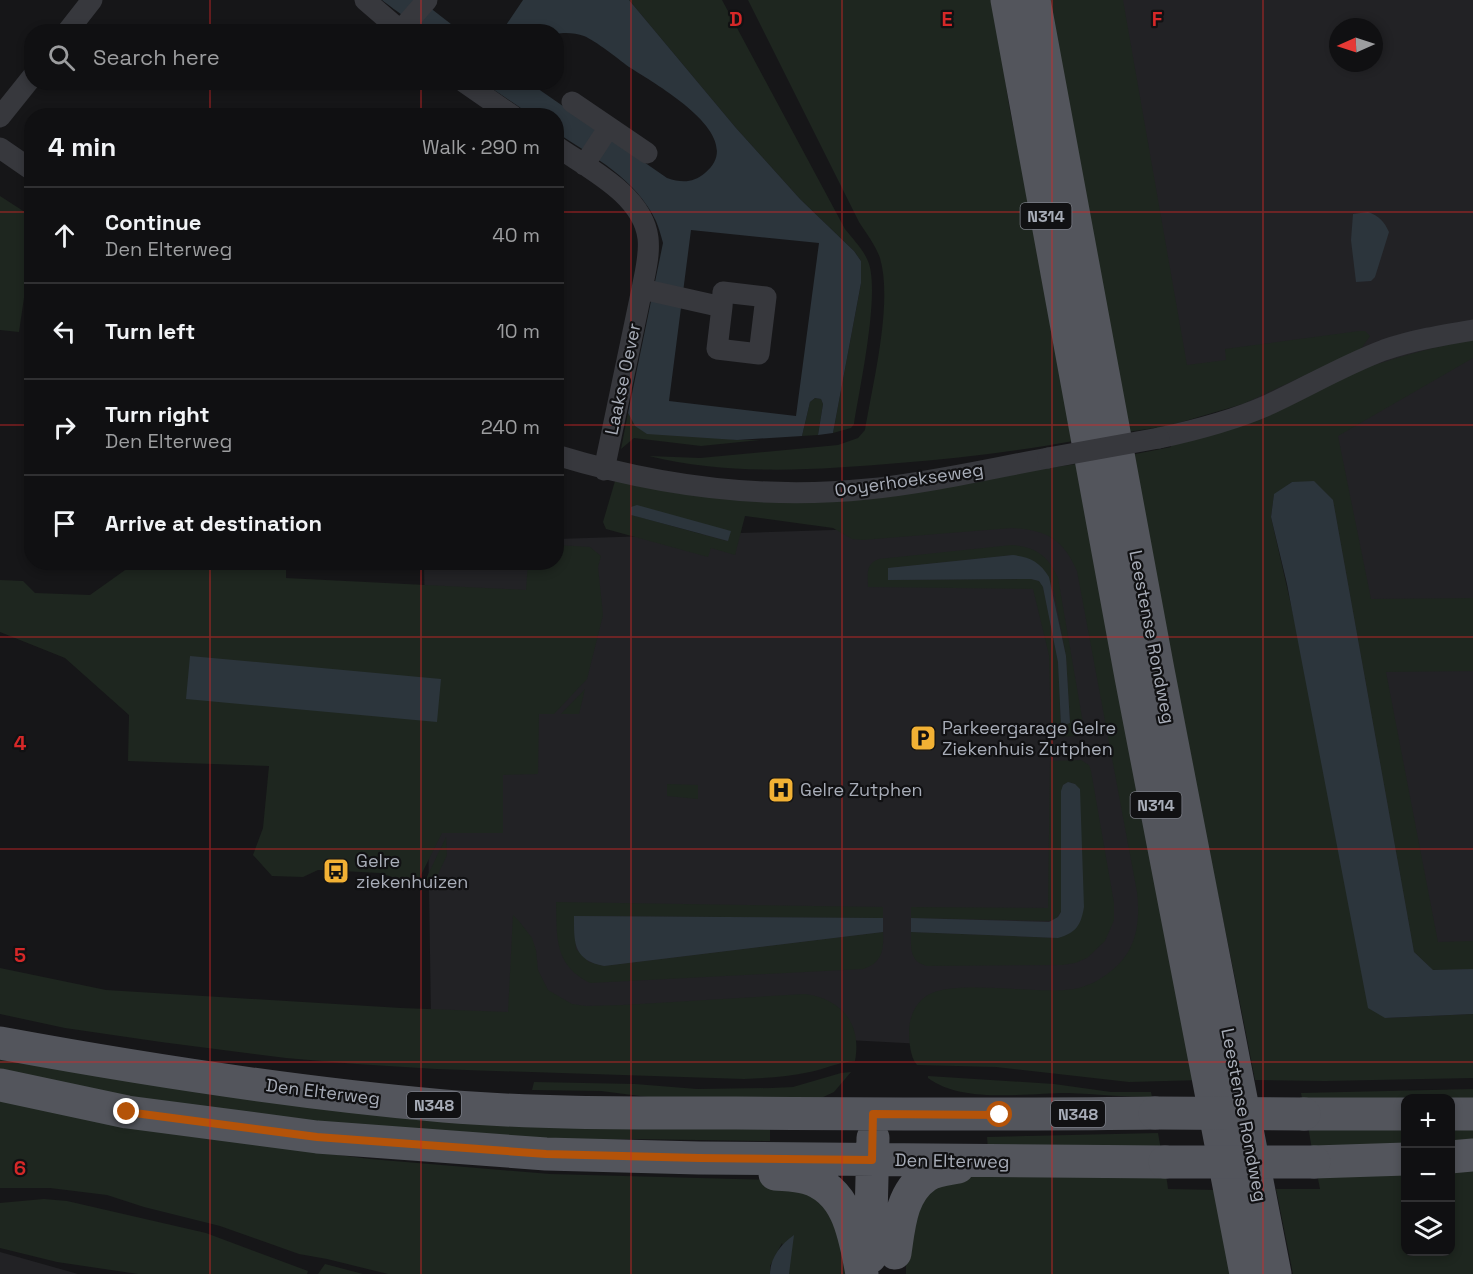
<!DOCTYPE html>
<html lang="en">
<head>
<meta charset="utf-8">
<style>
	:root { --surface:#101012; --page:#19191b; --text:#f1f3f6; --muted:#9c9d9f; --line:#303032 }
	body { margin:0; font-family:"Space Grotesk",sans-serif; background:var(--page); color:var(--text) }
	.controls { position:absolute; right:18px; bottom:18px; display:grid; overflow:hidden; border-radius:12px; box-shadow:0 3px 9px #0003 }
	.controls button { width:54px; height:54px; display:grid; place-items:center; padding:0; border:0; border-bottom:2px solid var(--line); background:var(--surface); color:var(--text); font:30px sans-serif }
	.compass { position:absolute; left:1329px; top:18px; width:54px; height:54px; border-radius:50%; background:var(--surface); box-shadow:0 3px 9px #0003; rotate:267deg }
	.stop { position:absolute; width:18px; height:18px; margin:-14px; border:4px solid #b45309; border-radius:50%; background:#fff }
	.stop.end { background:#b45309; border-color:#fff; box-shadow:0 2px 6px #0008 }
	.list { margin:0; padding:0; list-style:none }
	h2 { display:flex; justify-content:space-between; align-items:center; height:78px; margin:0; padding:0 24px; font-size:26px }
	h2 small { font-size:20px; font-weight:400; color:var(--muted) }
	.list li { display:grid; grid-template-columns:39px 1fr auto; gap:18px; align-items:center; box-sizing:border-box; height:96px; padding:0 24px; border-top:2px solid var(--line) }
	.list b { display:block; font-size:22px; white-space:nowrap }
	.list p { margin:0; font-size:20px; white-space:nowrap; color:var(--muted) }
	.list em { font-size:20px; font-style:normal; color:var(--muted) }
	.icon { flex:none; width:33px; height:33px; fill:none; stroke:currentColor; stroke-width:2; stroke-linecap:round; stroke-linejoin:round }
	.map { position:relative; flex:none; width:1473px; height:1274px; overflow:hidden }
	.search { position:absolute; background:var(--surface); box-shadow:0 3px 9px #0003; left:24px; top:24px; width:540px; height:66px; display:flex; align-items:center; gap:15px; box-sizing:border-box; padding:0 21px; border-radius:24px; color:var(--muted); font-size:22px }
	.panel { position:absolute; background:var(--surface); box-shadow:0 3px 9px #0003; left:24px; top:108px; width:540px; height:462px; border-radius:24px }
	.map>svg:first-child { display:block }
	.built { fill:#222225; fill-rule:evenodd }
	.green { fill:#1e261f; fill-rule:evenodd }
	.water { fill:#2c353c; fill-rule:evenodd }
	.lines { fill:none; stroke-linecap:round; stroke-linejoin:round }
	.minor { stroke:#37383d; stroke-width:21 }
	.primary { stroke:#53555c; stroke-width:33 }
	.minor-bridge { stroke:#37383d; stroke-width:21 }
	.primary-bridge { stroke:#53555c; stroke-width:33 }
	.route { stroke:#b45309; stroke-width:8 }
	.grid { fill:none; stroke:#d62828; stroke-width:1.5; stroke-opacity:0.55 }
	.labels { text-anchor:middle; stroke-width:4.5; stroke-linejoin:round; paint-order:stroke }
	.shield { fill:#111113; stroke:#7b7e86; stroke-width:1.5 }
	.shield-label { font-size:16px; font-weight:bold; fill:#a8adb8 }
	.street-label { font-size:18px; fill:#a8adb8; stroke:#111113 }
	.poi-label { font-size:18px; fill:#a8adb8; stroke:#111113; text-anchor:start }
	.grid-label { font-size:20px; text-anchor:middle; font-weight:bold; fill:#d62828; stroke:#111113; stroke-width:4.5; stroke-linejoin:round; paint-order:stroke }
</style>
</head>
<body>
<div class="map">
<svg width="1473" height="1274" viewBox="0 0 1473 1274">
	<rect width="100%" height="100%" fill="#161618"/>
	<path class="built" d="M1107 0H1473V983L1408 985 1298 426 1173 374ZM1338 27H1374V63H1338Z
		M1077 513 1188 1058 431 1018 424 563 556 562 557 539 864 529Z
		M0 1252 78 1274H0Z"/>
	<path class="green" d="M629 0H722L845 229C852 238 862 248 867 259 882 287 859 390 854 424L851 428 833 433 861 283V261L854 251 800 199 736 128Z
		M748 0H1000C1002 53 1005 109 1023 160L1079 440C1020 451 959 458 899 463 817 470 730 476 649 456L700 458 838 445 858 438 865 430C873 382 893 303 880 258 876 246 866 233 859 222Z
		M1046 0H1123L1187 365 1226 360 1225 349 1359 331H1365L1370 336 1361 349 1243 404 1168 426 1120 433Z
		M0 196 31 216V284H26L19 332 0 330Z
		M1473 340V358L1338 436 1371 599 1473 598V671L1386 672 1438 942 1473 941V969L1433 970 1414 952 1333 500 1314 482H1292L1274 495 1271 517 1385 1018 1473 1014V1078L1325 1081 1255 1080C1215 871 1168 664 1125 456L1171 447V445C1270 406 1368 358 1473 340Z
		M815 398 821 399 823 404 818 435 802 436 810 402Z
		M628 413 635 426 737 440H760L701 446 634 438 621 449Z
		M1083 463 1202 1080 1129 1082 996 1067 917 1065C910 1057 909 1041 909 1030 910 1016 915 1003 928 995 953 980 1033 993 1065 990 1086 989 1103 979 1118 965 1138 945 1140 918 1137 892L1077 571C1063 539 1047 530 1012 528L862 540 852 539 833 528 745 516 735 555 711 548 708 557 606 529 603 522 615 481 682 494 1028 471ZM632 515 730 531V532L727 541Z
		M557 545 590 547 601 556 598 567 603 615 587 679 554 714H539L538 774 503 775V833H442L416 885 380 873 342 871V867H330V870H318L303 877 272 876 253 855 263 828 269 766 128 761 129 715 65 658 0 632V580L23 581 35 593 90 595 135 563 286 562V578L526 590 528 563 556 562Z
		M1012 545C1037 547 1048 556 1058 578L1083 723 1084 730 1080 736 1051 737 1049 655 1033 589 868 587C868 574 865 564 879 559ZM1013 555 1054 591 1066 656 1070 723 1061 725 1058 662 1043 587 1039 581 1031 579 888 580 889 568Z
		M585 689 579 714H561Z
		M1081 760 1089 765 1091 771 1114 903V920L1105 941 1087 958 1075 963 1062 965 927 966C909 962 911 947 911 932L1058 938 1075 784 1069 782 1063 785 1061 803V912L1054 921 911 918V907L1048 908 1050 761Z
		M667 784 698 785V799L667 796Z
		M446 837 447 855 434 883H424Z
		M556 902 883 907V918L574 916 576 949 589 962 604 966 883 932C884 950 882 963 863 969L590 983C554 965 557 938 556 902Z
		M513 915 519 921 532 938 536 950 538 970 548 990 572 1004 586 1006 623 1005 805 994C842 999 862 1024 855 1061 838 1062 825 1069 810 1072 788 1077 766 1078 744 1079L436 1069 356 1064 286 1058 161 1042 65 1028 0 1014V968L106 990 401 1008 508 1012Z
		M0 1055 770 1125V1141L631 1139 542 1141 352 1131 0 1078Z
		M851 1072 834 1092 819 1099 679 1101 601 1091 532 1090 534 1082 635 1084 697 1089 772 1088 793 1087 841 1073Z
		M928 1076 1054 1084 1111 1092H1151L1152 1097C1124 1097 1096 1094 1068 1093 1026 1093 963 1104 928 1078Z
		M1473 1089V1102C1417 1093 1359 1101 1303 1103L1301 1093Z
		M0 1101 188 1136 370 1159 550 1174 772 1180 809 1186 836 1209 853 1274H789L782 1243 770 1266V1274H388L327 1259 299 1254 220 1226 144 1207 107 1195 50 1188H0Z
		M1450 1125H1473V1147L1451 1148Z
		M1308 1126H1405V1149L1312 1150Z
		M1158 1133 1161 1150H988L987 1137Z
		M1451 1170H1473V1274H1293L1276 1189H1320L1317 1174 1405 1172 1406 1252H1450Z
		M1166 1174 1168 1189 1218 1190 1234 1274H906V1257L917 1199 957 1176Z
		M44 1199 67 1201 206 1233 308 1271 307 1274H138L57 1262 0 1248V1203Z
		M325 1264 363 1274H318Z"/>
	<path class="water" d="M382 0H420L460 31H420C417 24 390 7 382 0Z
		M523 0H629L736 128 800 199 854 251 861 261V283L833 433 818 435 823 404 821 399 815 398 810 402 802 436 737 440 647 434 635 426 628 413 663 243C661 236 659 228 656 221 637 180 593 156 557 133L556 116 531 115 484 83H533L534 86 667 178C682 183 693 183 705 173 750 136 655 84 629 67 617 58 596 41 584 36 576 33 564 32 557 34L556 32 502 31ZM691 230 819 243 796 416 669 401Z
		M1368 212C1379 216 1384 221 1389 232L1375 277 1371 281 1356 282 1351 240 1353 214Z
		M1314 481 1333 500 1414 952 1433 970 1473 969V1014L1385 1018 1368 1008 1287 584 1271 517 1274 494 1292 482Z
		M637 505 731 531 728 541 631 515V507Z
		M1013 555C1030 557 1040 562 1049 577L1066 656 1070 723 1061 726 1058 662 1043 587 1039 581 1031 579 888 580V568Z
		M190 656 441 679 437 722 186 699Z
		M1068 782 1075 784 1080 789 1084 907C1081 925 1076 933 1058 938L911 932V918L1049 922 1058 917 1061 912V791L1063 785Z
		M574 916 883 918V932L604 966C573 960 574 943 574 916Z
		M794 1235 789 1274H770C770 1258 781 1244 794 1235Z"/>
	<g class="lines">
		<path class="minor" d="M365 0 402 32
			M401 30 427 0
			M67 32 92 0
			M464 82 513 116
			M572 102 647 153
			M0 117 32 77
			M556 146C589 169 643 195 648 238 650 255 645 273 642 289L604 470
			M0 148 32 170
			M584 165 609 127
			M642 289 722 307 717 349 759 354 766 297 723 292 722 307
			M1159 438C1196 430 1234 420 1268 405 1307 387 1344 365 1384 350 1413 340 1443 335 1473 330
			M556 455C658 486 762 500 868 489 928 483 988 469 1048 458"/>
		<path class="primary" d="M1007 0 1131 677 1246 1274
			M1034 0 1158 670 1275 1274
			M0 1043C147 1070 295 1093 444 1106 541 1114 639 1113 736 1113 875 1114 1015 1115 1155 1113
			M0 1085 127 1112 317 1137 546 1154 699 1158 1165 1162
			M1304 1114H1406
			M1450 1114H1473
			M1450 1157 1473 1155
			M1314 1162 1406 1159
			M775 1174C786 1175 797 1175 807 1178 849 1190 855 1238 862 1274
			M895 1253C899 1226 901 1193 926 1176 935 1170 948 1169 958 1167
			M870 1257 873 1138"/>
		<path class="minor-bridge" d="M1048 458 1159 438"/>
		<path class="primary-bridge" d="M1155 1113 1304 1114
			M1165 1162H1314"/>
	</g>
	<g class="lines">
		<path class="route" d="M127 1112 317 1137 546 1154 699 1158 872 1160 873 1114 1000 1115"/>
	</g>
	<path class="grid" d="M210 0V32M421 0V32M631 0V1274M842 0V1274M1052 0V1274M1263 0V1274M210 82V116M421 82V116M0 212H32M556 212H1473M0 425H32M556 425H1473M210 562V1274M421 562V1274M0 637H1473M0 849H1473M0 1062H1473"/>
	<defs>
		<g id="parking-square" transform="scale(1.35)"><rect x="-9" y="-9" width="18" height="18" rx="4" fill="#f2b134" stroke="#111113"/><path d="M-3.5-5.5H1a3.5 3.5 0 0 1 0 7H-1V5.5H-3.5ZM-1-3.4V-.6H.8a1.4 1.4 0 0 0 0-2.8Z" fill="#111"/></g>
		<g id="hospital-square" transform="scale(1.35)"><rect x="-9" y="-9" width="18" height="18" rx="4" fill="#f2b134" stroke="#111113"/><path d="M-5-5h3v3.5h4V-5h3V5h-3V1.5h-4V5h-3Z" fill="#111"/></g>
		<g id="bus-square" transform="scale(1.35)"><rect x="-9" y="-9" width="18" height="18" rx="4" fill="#f2b134" stroke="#111113"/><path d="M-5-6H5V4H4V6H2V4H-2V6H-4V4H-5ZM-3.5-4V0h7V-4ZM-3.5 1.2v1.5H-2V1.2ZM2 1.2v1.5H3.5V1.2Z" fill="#111"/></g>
	</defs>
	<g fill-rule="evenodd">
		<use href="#parking-square" x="923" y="738"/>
		<use href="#hospital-square" x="781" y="790"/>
		<use href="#bus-square" x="336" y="871"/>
	</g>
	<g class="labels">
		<g class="shield">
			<rect x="1020.5" y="203" width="51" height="26" rx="4.5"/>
			<rect x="1130.5" y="792" width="51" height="26" rx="4.5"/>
			<rect x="407" y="1092" width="54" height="26" rx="4.5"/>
			<rect x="1051" y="1101" width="54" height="26" rx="4.5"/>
		</g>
		<g class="shield-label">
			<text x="1046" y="222">N314</text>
			<text x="1156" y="811">N314</text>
			<text x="434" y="1111">N348</text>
			<text x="1078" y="1120">N348</text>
		</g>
		<g class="street-label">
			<text transform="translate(623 379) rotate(-78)" y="6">Laakse Oever</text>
			<text transform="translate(909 480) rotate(-8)" y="6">Ooyerhoekseweg</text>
			<text transform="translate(1152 637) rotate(79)" y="6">Leestense Rondweg</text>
			<text transform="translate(323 1092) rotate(7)" y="6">Den Elterweg</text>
			<text transform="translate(1244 1115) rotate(79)" y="6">Leestense Rondweg</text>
			<text transform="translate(952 1161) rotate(1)" y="6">Den Elterweg</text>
		</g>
		<g class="poi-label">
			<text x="942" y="734">Parkeergarage Gelre<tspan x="942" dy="21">Ziekenhuis Zutphen</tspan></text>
			<text x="800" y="796">Gelre Zutphen</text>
			<text x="356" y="867">Gelre<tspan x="356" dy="21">ziekenhuizen</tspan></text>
		</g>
	</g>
	<g class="grid-label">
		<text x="736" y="26">D</text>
		<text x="947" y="26">E</text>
		<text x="1157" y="26">F</text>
		<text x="20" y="750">4</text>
		<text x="20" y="962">5</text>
		<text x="20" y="1175">6</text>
	</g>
</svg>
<div class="controls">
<button>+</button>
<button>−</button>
<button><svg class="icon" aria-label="layers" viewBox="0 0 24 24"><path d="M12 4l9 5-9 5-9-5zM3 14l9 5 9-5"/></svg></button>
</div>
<svg class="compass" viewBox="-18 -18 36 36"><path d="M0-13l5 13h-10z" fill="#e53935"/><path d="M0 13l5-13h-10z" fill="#9c9d9f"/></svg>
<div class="stop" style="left:1000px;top:1115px"></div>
<div class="stop end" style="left:127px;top:1112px"></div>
<div class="search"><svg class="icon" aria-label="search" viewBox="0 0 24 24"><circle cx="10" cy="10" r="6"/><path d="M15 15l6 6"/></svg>Search here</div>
<section class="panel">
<h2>4 min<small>Walk · 290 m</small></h2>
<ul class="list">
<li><svg class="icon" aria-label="ahead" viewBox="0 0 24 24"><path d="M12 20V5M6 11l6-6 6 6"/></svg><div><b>Continue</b><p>Den Elterweg</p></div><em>40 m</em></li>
<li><svg class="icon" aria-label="left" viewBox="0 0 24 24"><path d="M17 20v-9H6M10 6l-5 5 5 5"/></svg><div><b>Turn left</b></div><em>10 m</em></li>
<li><svg class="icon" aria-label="right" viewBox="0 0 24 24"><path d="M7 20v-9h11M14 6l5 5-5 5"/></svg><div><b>Turn right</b><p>Den Elterweg</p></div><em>240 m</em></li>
<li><svg class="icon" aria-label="arrive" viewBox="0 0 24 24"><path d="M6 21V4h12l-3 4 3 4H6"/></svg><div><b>Arrive at destination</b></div></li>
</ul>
</section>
</div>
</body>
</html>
